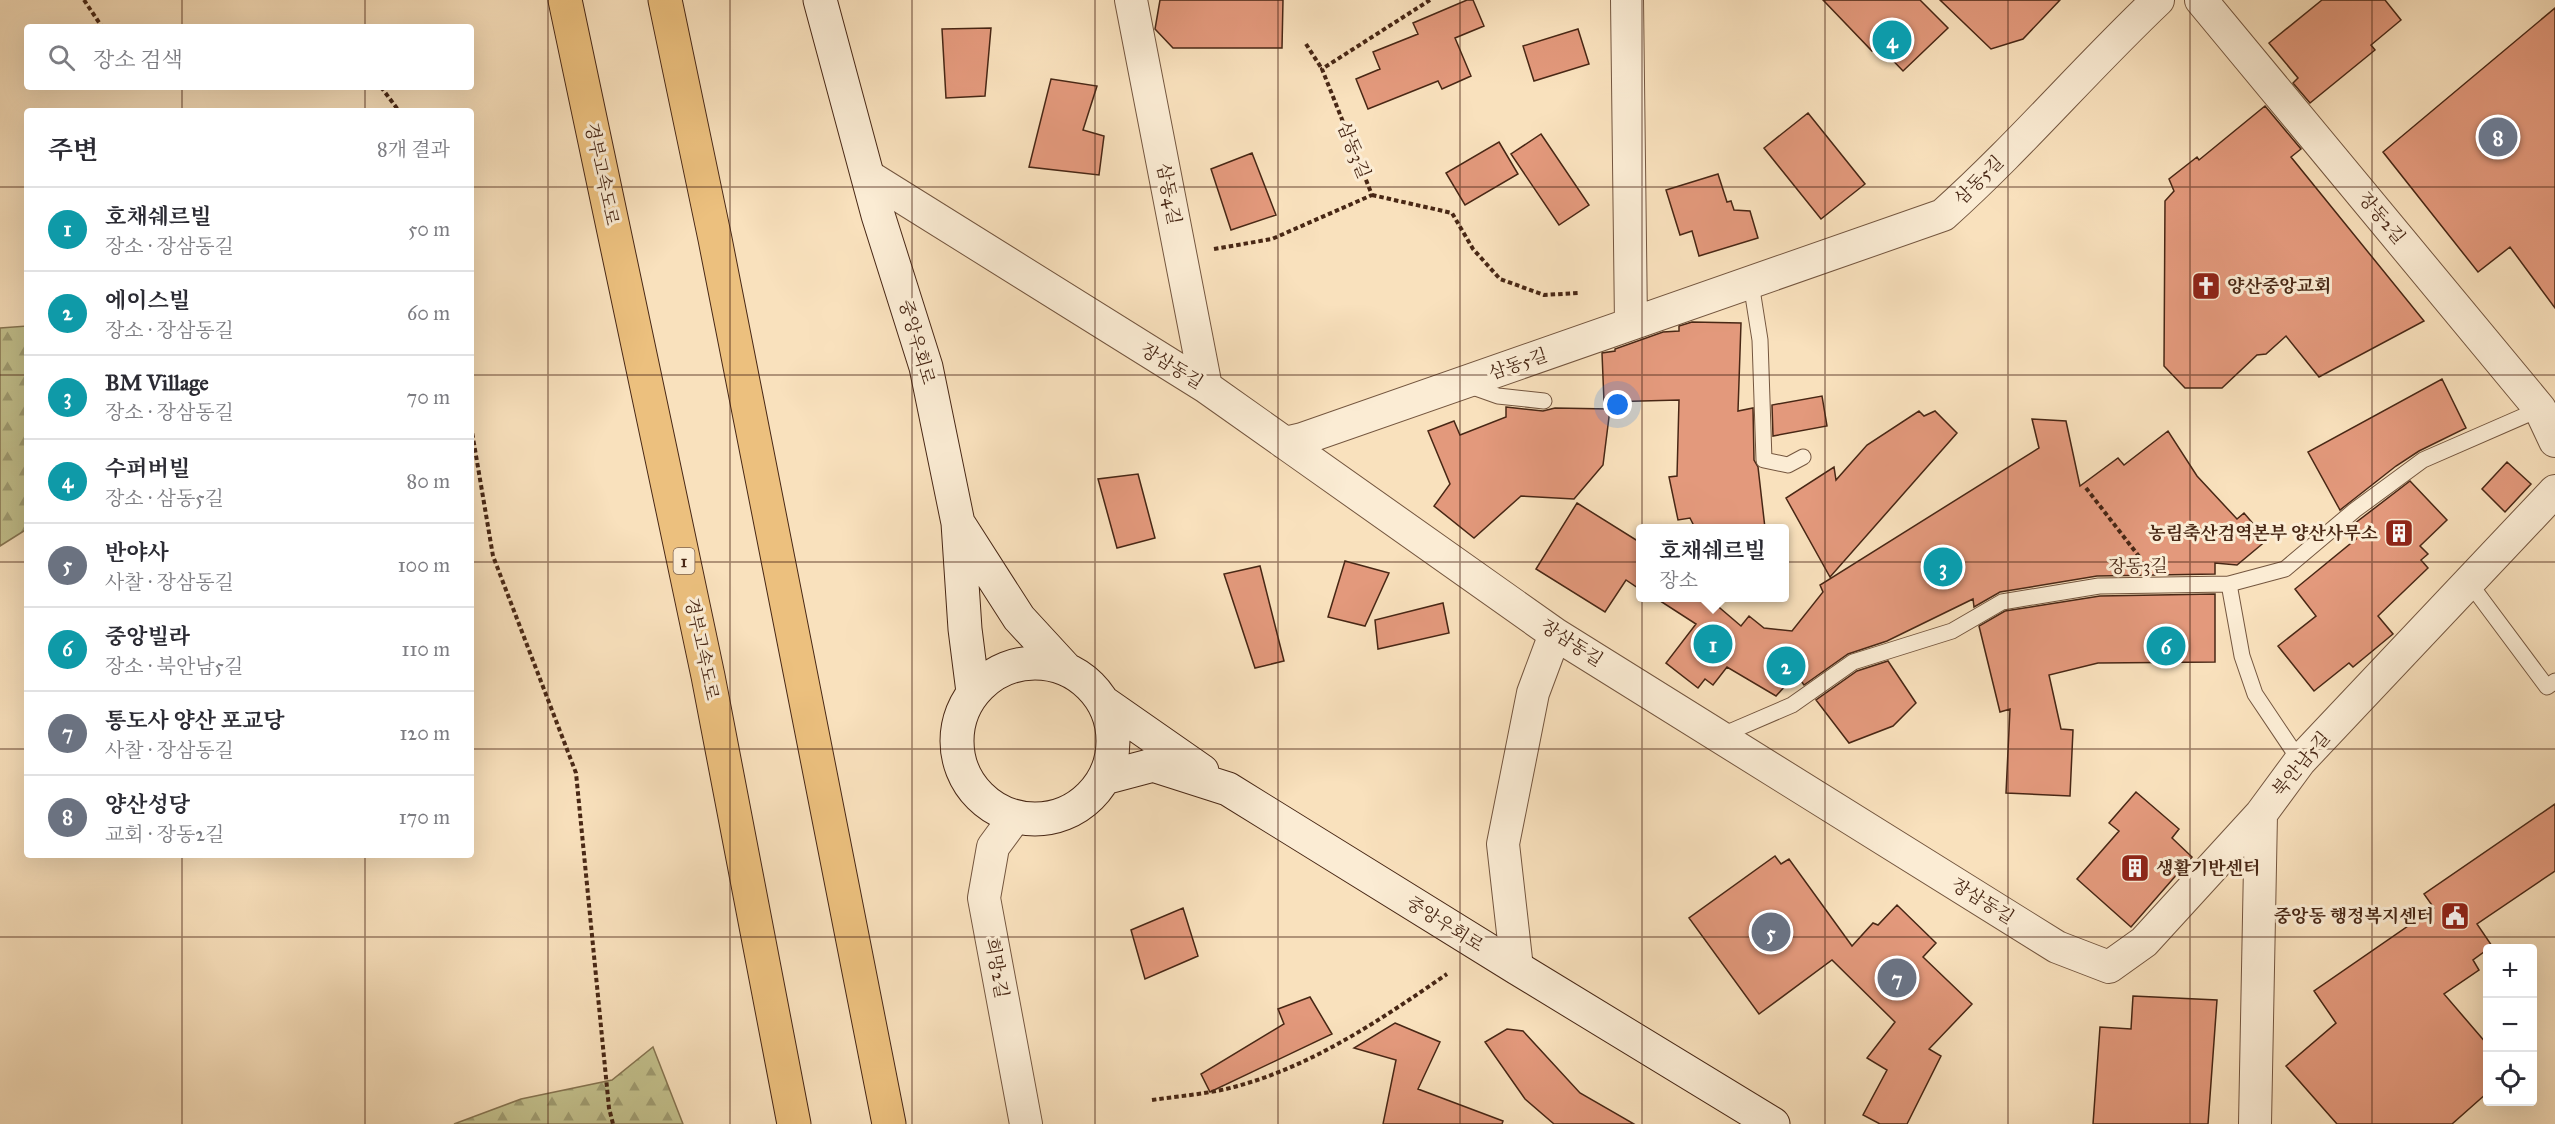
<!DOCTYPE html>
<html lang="ko">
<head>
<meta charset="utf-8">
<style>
	:root { --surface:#fff; --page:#f7f7f7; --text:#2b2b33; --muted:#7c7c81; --line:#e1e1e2; --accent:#0f766e }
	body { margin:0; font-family:"IM FELL Great Primer","Noto Serif KR",serif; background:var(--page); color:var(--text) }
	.controls { position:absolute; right:18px; bottom:18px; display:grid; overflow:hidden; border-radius:6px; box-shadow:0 6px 24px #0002 }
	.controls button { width:54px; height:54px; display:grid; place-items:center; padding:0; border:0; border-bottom:2px solid var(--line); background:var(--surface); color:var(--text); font:30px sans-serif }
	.you { position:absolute; left:1618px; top:405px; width:21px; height:21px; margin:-15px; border:4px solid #fff; border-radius:50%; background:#1a73e8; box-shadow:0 0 0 9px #1a73e833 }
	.badge { display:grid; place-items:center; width:39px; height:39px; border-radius:50%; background:var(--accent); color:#fff; font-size:20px; font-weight:700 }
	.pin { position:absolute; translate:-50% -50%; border:3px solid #fff; box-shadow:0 2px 6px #0006 }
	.popup { position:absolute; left:1636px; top:524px; width:153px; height:78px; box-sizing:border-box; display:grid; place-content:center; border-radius:6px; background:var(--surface); filter:drop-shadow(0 2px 4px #0005); font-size:20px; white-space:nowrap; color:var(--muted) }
	.popup b { font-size:22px; color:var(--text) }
	.popup::after { content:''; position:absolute; left:50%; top:100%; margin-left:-12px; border:12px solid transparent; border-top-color:var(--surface) }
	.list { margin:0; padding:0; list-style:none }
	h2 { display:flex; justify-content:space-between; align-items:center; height:78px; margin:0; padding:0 24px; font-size:26px }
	h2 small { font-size:20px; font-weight:400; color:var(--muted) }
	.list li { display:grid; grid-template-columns:39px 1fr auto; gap:18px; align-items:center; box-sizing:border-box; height:84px; padding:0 24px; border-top:2px solid var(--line) }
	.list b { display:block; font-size:22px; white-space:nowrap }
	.list p { margin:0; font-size:20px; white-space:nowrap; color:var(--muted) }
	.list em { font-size:20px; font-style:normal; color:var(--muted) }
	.icon { flex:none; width:33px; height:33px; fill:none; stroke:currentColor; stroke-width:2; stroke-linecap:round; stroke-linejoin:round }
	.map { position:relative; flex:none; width:2555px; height:1124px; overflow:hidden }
	.search { position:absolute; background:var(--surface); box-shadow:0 6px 24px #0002; left:24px; top:24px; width:450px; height:66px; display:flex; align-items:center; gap:15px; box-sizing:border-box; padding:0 21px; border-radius:6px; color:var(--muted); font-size:22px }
	.panel { position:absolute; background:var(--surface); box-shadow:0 6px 24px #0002; left:24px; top:108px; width:450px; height:750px; border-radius:6px }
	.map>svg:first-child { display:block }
	.forest { fill:url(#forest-firs); stroke:#867451; stroke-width:1.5 }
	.building { fill:#e3997c; stroke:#482715; stroke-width:1.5 }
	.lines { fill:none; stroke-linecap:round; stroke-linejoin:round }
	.lane-casing { stroke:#74563f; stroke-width:17 }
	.street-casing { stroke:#74563f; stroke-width:34 }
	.secondary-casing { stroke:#482715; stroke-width:35 }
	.highway-casing { stroke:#482715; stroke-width:35 }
	.path { stroke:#482715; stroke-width:4; stroke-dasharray:4.5 3; stroke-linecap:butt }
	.lane { stroke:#fbecd4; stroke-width:15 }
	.street { stroke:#fbecd4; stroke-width:32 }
	.secondary { stroke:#fbecd4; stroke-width:33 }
	.highway { stroke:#ecc07e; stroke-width:33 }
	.grid { fill:none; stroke:#482715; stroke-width:1.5; stroke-opacity:0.55 }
	.labels { text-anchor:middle; stroke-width:6; stroke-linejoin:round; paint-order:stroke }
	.shield { fill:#fbecd4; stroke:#7e624e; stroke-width:1.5 }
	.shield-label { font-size:16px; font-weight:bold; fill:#482715 }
	.street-label { font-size:18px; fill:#482715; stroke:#fbecd4 }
	.poi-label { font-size:18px; font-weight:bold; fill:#482715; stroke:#fbecd4; text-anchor:start }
</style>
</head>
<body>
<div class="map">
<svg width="2555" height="1124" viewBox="0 0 2555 1124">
	<defs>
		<pattern id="forest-firs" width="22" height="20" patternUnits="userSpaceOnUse" patternTransform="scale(1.5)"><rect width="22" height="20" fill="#c3c18d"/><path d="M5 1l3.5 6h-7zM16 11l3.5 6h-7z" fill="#a09d72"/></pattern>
	</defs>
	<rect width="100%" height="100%" fill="#f9e1bd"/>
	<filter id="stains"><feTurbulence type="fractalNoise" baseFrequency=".00333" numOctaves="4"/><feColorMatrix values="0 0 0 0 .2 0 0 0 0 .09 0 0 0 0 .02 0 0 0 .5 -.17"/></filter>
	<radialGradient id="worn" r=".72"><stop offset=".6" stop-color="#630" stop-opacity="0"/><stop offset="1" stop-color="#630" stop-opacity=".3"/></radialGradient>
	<path class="forest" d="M27 326V529L0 546V328Z
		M653 1047 683 1124H454L521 1099 612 1080Z"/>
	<path class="building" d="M1160 0H1283L1282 48H1173L1155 29Z
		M1467 0H1473L1484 26 1455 38 1471 76 1442 89 1438 81 1368 109 1356 79 1380 69 1373 52 1418 34 1413 23Z
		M1823 0H1920L1948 28 1903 71 1880 47 1872 51Z
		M1940 0H2060L2023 39 1991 49Z
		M2322 0H2385L2401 20 2371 45 2375 50 2310 103 2293 83 2298 78 2269 43Z
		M2555 8V308L2510 247 2478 272 2383 152Z
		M991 28 985 96 946 98 942 29Z
		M1578 29 1589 64 1534 81 1523 46Z
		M1051 79 1097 86 1083 130 1104 136 1099 175 1029 167Z
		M2265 106 2301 149 2291 157 2424 321 2319 377 2286 336 2266 354 2257 355 2222 388H2185L2164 366 2165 201 2174 191 2169 179 2197 157 2199 160Z
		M1808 113 1865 184 1821 219 1764 148Z
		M1541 134 1589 205 1559 225 1511 154Z
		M1499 142 1518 174 1465 205 1446 173Z
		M1252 153 1276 215 1231 230 1211 169Z
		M1718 174 1727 202 1731 201 1734 210 1750 211 1758 238 1699 256 1692 231 1680 235 1666 190Z
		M1692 322 1741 323 1738 411 1753 408 1754 460 1758 467 1765 528H1695L1690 518 1678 520 1669 477 1677 476 1679 400 1604 402 1602 353 1615 351V349L1663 332 1679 331V326Z
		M2442 379 2466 428 2419 451 2396 466 2340 510 2308 452Z
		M1822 396 1827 426 1773 436 1772 405Z
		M1506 407 1543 411 1555 408 1610 409 1603 465 1574 499 1521 496 1474 538 1434 506 1450 484 1428 431 1454 421 1460 435 1506 417Z
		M1919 411 1924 416 1935 411 1957 433 1830 577 1786 498 1834 467 1836 480 1867 445Z
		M2032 419 2066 421 2080 486 2118 458 2124 465 2168 431 2197 476 2237 519 2244 513 2267 540 2237 565 2215 563V574L2097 576 2000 592 1974 607 1973 599 1887 641 1848 654 1804 685 1796 674 1776 696 1727 667 1713 685 1705 679 1698 688 1666 663 1696 624 1654 597H1707L1741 626 1749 616 1764 628 1792 631 1823 592 1820 585 2039 448Z
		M2507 462 2531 484 2505 512 2482 489Z
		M1138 474 1155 538 1117 548 1098 479Z
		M2410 481 2447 520 2420 546 2428 554 2421 560 2428 568 2378 616 2393 634 2353 667 2349 663 2314 691 2278 646 2316 616 2295 589 2356 539 2350 527Z
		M1577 503 1641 543V590L1626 580 1605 612 1536 569Z
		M1345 561 1389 573 1365 626 1328 617Z
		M1260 566 1284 661 1255 668 1224 574Z
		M2215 594V662L2098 663 2049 675 2061 729 2073 730 2070 796 2006 793 2010 709 2000 712 1979 626 2005 611 2100 596Z
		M1443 603 1449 633 1378 649 1375 620Z
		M1888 661 1916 703 1893 726 1849 743 1816 700 1857 671Z
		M2136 792 2179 829 2172 838 2192 857 2131 927 2077 879 2119 831 2109 823Z
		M2555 804V871L2477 924 2492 946 2473 960 2479 970 2444 994 2487 1044V1093L2452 1124H2337L2286 1066 2336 1023 2314 991 2434 908 2424 894Z
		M1775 856 1781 864 1789 859 1852 946 1873 923 1878 925 1897 905 1936 943 1923 957 1972 1004 1929 1049 1941 1056 1907 1124H1880L1863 1115 1887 1070 1867 1058 1895 1022 1832 960 1759 1014 1689 918Z
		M1183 908 1198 956 1145 979 1131 930Z
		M2133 996 2217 1000 2208 1124H2093L2100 1027 2131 1029Z
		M1310 997 1332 1034 1210 1092 1201 1074 1284 1024 1278 1009Z
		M1395 1023 1440 1042 1418 1089 1503 1121 1502 1124H1383L1396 1060 1354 1048Z
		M1507 1029 1523 1031 1580 1093 1634 1124H1554L1525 1099 1485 1042Z"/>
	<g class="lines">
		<g class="lane-casing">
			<path id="lane" d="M1751 283 1760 340 1764 460 1788 465 1803 457
				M1467 385 1498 396 1544 401
				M2468 581 2547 687 2555 681
				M2229 584 2242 656 2255 694 2300 761
				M1720 736 1792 705 1853 662 1952 631 2002 602 2099 586 2229 584 2285 569 2355 510 2423 460 2540 409"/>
		</g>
		<g class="street-casing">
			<path id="street" d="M1131 0 1206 387
				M1627 0 1631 324
				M2201 0 2540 409 2555 441
				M868 176 1206 387 1555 634 2057 947 2109 967 2144 942 2261 814 2300 761 2555 491
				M1285 443 1302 439 1943 215C2019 147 2085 69 2158 0
				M1015 817 993 847 984 898 1026 1124
				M1517 968 1503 844 1533 693 1555 634
				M2255 1124 2261 814"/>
		</g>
		<g class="secondary-casing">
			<path id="secondary" d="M820 0 878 215 926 367 958 523 965 629 973 692
				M960 526 1019 618 1066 669
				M957 741a78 78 0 1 1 156 0a78 78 0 1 1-156 0Z
				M1103 702 1202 771
				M1104 778 1153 765 1228 789 1517 968 1773 1124"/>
		</g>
		<g class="highway-casing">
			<path id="highway" d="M565 0 708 676 794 1124
				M665 0 715 239 889 1124"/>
		</g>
		<path class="path" d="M84 0 102 27
			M1306 44 1322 69
			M282 87H311
			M381 87 399 111
			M1372 195 1452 213 1473 249 1500 279 1544 295 1578 293
			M1214 249 1272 239 1372 195 1322 69 1430 0
			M471 426 493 556 576 773 609 1108 613 1124
			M2086 488 2141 559
			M1152 1100C1179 1096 1208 1094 1234 1087 1313 1066 1380 1020 1447 974"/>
		<use href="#lane" class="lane"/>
		<use href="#street" class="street"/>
		<use href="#secondary" class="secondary"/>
		<use href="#highway" class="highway"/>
	</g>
	<path class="grid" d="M182 0V27M365 0V27M548 0V1124M730 0V1124M912 0V1124M1095 0V1124M1278 0V1124M1460 0V1124M1642 0V1124M1825 0V1124M2008 0V1124M2190 0V1124M2372 0V1124M182 87V111M365 87V111M0 187H27M471 187H2555M0 375H27M471 375H2555M0 562H27M471 562H2555M0 749H27M471 749H2555M182 855V1124M365 855V1124M0 937H2555"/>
	<defs>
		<g id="church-square" transform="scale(1.5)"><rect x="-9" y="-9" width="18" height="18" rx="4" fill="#8f2418" stroke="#fbecd4"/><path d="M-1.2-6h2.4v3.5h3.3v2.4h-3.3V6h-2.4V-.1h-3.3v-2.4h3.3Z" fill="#fff"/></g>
		<g id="building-square" transform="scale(1.5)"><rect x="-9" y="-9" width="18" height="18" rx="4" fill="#8f2418" stroke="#fbecd4"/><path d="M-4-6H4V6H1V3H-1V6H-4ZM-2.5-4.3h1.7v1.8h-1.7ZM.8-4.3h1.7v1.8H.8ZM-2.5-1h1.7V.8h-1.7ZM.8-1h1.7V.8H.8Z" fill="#fff"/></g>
		<g id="civic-square" transform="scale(1.5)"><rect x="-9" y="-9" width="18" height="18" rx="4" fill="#8f2418" stroke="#fbecd4"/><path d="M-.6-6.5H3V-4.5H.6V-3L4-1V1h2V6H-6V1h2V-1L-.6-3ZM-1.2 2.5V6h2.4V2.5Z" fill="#fff"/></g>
	</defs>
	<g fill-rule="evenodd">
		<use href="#church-square" x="2206" y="286"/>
		<use href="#building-square" x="2399" y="533"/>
		<use href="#building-square" x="2135" y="868"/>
		<use href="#civic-square" x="2455" y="916"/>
	</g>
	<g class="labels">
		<rect class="shield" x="673.5" y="548" width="21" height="26" rx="4.5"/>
		<g class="shield-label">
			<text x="684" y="567">1</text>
		</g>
		<g class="street-label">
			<text transform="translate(1354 150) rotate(68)" y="6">삼동3길</text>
			<text transform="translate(602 174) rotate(78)" y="6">경부고속도로</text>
			<text transform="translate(1979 180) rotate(-45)" y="6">삼동5길</text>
			<text transform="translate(1169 194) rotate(79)" y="6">삼동4길</text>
			<text transform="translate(2382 218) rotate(50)" y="6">장동2길</text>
			<text transform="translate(917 342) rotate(74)" y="6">중앙우회로</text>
			<text transform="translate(1518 364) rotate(-19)" y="6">삼동5길</text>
			<text transform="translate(1172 366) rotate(32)" y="6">장삼동길</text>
			<text transform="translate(2138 566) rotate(-1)" y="6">장동3길</text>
			<text transform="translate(1572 643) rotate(33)" y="6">장삼동길</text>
			<text transform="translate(702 649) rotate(78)" y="6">경부고속도로</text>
			<text transform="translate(2301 764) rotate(-50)" y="6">북안남5길</text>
			<text transform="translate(1983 901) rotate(32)" y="6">장삼동길</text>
			<text transform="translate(1445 924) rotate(32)" y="6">중앙우회로</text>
			<text transform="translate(997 968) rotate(80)" y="6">희망2길</text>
		</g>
		<g class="poi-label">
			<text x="2227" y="292">양산중앙교회</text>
			<text x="2378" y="539" text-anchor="end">농림축산검역본부 양산사무소</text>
			<text x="2156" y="874">생활기반센터</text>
			<text x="2434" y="922" text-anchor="end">중앙동 행정복지센터</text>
		</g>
	</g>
	<rect width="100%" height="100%" filter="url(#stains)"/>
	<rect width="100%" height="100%" fill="url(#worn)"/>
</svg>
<div class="controls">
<button>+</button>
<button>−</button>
<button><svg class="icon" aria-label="locate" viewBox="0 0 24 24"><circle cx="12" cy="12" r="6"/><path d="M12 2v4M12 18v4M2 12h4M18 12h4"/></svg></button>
</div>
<div class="you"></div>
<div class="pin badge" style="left:1713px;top:644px;background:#0f9aa8">1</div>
<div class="popup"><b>호채쉐르빌</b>장소</div>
<div class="pin badge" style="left:1786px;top:666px;background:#0f9aa8">2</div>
<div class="pin badge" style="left:1943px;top:567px;background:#0f9aa8">3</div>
<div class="pin badge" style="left:1892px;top:40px;background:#0f9aa8">4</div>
<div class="pin badge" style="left:1771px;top:932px;background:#6b7280">5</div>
<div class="pin badge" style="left:2166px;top:646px;background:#0f9aa8">6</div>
<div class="pin badge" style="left:1897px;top:978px;background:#6b7280">7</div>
<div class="pin badge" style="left:2498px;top:137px;background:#6b7280">8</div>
<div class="search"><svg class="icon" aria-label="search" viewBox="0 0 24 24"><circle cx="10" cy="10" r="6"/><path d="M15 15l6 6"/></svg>장소 검색</div>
<section class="panel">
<h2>주변<small>8개 결과</small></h2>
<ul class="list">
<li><span class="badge" style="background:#0f9aa8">1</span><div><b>호채쉐르빌</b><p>장소 · 장삼동길</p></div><em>50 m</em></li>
<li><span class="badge" style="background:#0f9aa8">2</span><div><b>에이스빌</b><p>장소 · 장삼동길</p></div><em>60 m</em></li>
<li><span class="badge" style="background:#0f9aa8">3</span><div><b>BM Village</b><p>장소 · 장삼동길</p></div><em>70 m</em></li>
<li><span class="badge" style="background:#0f9aa8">4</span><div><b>수퍼버빌</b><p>장소 · 삼동5길</p></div><em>80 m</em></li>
<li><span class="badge" style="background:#6b7280">5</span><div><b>반야사</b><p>사찰 · 장삼동길</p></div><em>100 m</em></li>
<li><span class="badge" style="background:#0f9aa8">6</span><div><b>중앙빌라</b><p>장소 · 북안남5길</p></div><em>110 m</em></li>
<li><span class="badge" style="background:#6b7280">7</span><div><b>통도사 양산 포교당</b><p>사찰 · 장삼동길</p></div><em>120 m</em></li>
<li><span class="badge" style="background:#6b7280">8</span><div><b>양산성당</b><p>교회 · 장동2길</p></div><em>170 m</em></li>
</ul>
</section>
</div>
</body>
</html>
